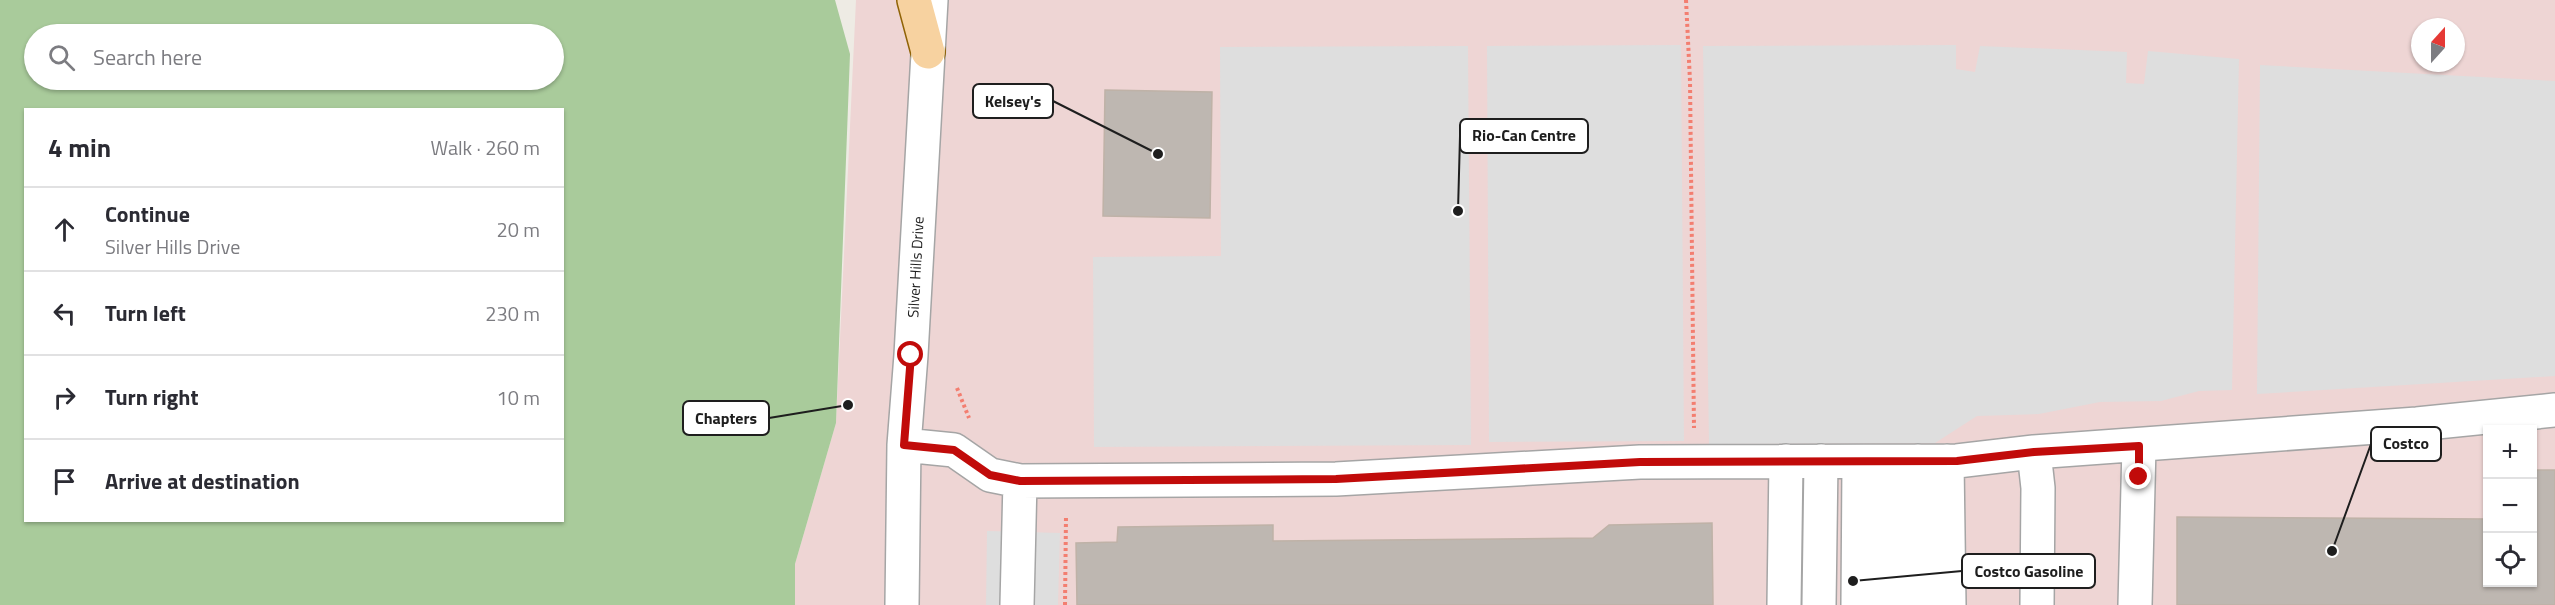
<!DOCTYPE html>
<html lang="en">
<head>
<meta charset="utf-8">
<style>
	:root { --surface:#fff; --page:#f7f7f7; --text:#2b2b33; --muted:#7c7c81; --line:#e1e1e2 }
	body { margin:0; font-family:"Titillium Web",sans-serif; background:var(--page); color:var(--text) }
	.controls { position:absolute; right:18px; bottom:18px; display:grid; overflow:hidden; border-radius:0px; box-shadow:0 2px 4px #0004 }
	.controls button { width:54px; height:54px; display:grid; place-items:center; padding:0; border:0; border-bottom:2px solid var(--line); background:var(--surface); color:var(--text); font:30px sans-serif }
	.compass { position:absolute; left:2411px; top:18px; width:54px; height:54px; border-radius:50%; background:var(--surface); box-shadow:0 2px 4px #0004; rotate:21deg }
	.stop { position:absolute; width:18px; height:18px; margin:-14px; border:4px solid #c10b0a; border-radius:50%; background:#fff }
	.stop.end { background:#c10b0a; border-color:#fff; box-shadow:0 2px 6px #0008 }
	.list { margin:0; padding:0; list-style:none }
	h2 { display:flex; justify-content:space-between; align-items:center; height:78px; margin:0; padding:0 24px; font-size:26px }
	h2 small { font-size:20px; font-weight:400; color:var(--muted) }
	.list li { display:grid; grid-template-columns:39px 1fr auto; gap:18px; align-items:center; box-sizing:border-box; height:84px; padding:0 24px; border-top:2px solid var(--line) }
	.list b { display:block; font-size:22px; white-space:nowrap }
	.list p { margin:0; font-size:20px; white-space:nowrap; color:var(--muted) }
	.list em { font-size:20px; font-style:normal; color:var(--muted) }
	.icon { flex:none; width:33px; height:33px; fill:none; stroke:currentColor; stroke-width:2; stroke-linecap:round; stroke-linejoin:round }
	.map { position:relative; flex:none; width:2555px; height:605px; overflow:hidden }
	.search { position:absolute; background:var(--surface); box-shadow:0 2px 4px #0004; left:24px; top:24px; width:540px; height:66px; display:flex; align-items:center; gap:15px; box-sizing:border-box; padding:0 21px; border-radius:33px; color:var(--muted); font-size:22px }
	.panel { position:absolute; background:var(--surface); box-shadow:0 2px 4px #0004; left:24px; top:108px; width:540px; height:414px; border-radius:0px }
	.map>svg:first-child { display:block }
	.commercial { fill:#eed5d4; fill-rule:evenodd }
	.forest { fill:#a9cb9b; fill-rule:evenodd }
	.parking { fill:#dedede }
	.building { fill:#beb7b1; stroke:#bfb2a7; stroke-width:1.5 }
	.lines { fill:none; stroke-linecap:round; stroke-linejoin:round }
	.minor-casing { stroke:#a5a5a5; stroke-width:36 }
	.major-casing { stroke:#906307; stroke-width:36 }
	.path { stroke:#f37e70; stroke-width:4; stroke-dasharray:3 3; stroke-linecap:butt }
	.minor { stroke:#fff; stroke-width:33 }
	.major { stroke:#f7d2a0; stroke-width:33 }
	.route { stroke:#c10b0a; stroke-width:8 }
	.labels { text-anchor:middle; stroke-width:6; stroke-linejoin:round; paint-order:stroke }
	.street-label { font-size:15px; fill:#1e1e1e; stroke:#fff }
	.leader { fill:none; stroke:#1e1e1e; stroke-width:2 }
	.callout-dot { fill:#1e1e1e; stroke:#fff; stroke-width:2 }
	.callout { fill:#fff; stroke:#1e1e1e; stroke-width:2 }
	.callout-label { font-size:16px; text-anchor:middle; font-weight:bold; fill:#1e1e1e }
</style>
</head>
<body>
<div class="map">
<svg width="2555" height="605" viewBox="0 0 2555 605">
	<rect width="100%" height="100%" fill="#eeebe4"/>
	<path class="commercial" d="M856 0H2555V605H795V564L836 423ZM2420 27H2456V63H2420ZM2488 430H2532V582H2488Z"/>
	<path class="forest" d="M0 0H835L850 54 836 423 795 564V605H0ZM34 34H554V80H34ZM26 110H562V520H26Z"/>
	<path class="parking" d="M1681 45 1684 441 1489 442 1487 46Z
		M1956 45V69L1975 72 1980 46 2127 52 2126 83 2144 84 2148 51 2239 59 2232 390 2199 391 2161 401 2100 402 2039 414 1977 416 1935 443 1709 444 1703 46Z
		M1468 46 1471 445 1094 447 1093 257 1221 256 1220 47Z
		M2260 65 2555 81V376L2257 394Z
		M987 531 1060 533 1058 605H986Z"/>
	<path class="building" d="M1105 90 1212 92 1210 218 1103 216Z
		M2532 470H2555V605H2177V517L2488 519V582H2532Z
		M1712 523 1713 605H1077L1076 543 1117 542 1118 527 1273 525V541L1593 538 1609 525Z"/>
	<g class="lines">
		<g class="minor-casing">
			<path id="minor" d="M904 445 954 450 990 475 1020 481 1336 479 1640 462 1957 461 2034 452 2417 424 2555 410
				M2034 452 2038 488 2037 605
				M1918 461 1919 605
				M1947 461 1949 605
				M1885 462 1886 605
				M902 605 904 445 911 355 931 0
				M1017 605 1020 481
				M1784 605 1786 461
				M1819 605 1821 461
				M1858 605 1859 462
				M2135 605 2139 446"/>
		</g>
		<g class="major-casing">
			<path id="major" d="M914 0 928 52"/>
		</g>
		<path class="path" d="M1686 0 1690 81 1694 428
			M957 388 969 418
			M1065 605 1066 516"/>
		<use href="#minor" class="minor"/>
		<use href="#major" class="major"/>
	</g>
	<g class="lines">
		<path class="route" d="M911 355 904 445 954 450 990 475 1020 481 1336 479 1640 462 1957 461 2034 452 2139 446V477"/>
	</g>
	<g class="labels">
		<g class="street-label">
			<text transform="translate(916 267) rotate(-87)" y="5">Silver Hills Drive</text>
		</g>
	</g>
	<path class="leader" d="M1158 154L1053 101M1458 211L1460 136M848 405L769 418M2332 551L2371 444M1853 581L1962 571"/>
	<g class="callout-dot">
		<circle cx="1158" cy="154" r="6"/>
		<circle cx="1458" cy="211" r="6"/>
		<circle cx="848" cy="405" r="6"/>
		<circle cx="2332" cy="551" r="6"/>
		<circle cx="1853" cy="581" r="6"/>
	</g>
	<g class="callout">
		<rect x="973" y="84" width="80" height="34" rx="6"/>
		<rect x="1460" y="119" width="128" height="34" rx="6"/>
		<rect x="683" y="401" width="86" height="34" rx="6"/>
		<rect x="2371" y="427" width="70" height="34" rx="6"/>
		<rect x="1962" y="554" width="133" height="34" rx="6"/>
	</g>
	<g class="callout-label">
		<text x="1013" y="107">Kelsey's</text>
		<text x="1524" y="141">Rio-Can Centre</text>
		<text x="726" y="424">Chapters</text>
		<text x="2406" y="449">Costco</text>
		<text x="2029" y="577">Costco Gasoline</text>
	</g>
</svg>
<div class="controls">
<button>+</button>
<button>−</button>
<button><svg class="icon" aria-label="locate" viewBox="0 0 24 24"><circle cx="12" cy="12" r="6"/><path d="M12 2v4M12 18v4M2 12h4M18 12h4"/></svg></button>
</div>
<svg class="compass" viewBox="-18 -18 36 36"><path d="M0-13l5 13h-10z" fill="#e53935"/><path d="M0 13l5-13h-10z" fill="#7c7c81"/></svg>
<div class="stop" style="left:911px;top:355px"></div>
<div class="stop end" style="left:2139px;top:477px"></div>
<div class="search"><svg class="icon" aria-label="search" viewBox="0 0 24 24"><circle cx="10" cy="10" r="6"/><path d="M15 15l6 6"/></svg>Search here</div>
<section class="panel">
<h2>4 min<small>Walk · 260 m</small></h2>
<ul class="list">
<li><svg class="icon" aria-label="ahead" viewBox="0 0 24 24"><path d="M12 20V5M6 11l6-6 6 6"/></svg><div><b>Continue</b><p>Silver Hills Drive</p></div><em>20 m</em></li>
<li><svg class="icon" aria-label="left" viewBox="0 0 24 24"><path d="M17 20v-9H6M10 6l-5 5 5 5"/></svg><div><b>Turn left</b></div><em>230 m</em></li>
<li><svg class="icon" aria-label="right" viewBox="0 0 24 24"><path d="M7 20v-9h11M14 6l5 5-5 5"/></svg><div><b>Turn right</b></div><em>10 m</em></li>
<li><svg class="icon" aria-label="arrive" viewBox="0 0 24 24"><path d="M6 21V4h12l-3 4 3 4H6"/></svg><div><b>Arrive at destination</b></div></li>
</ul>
</section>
</div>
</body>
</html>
